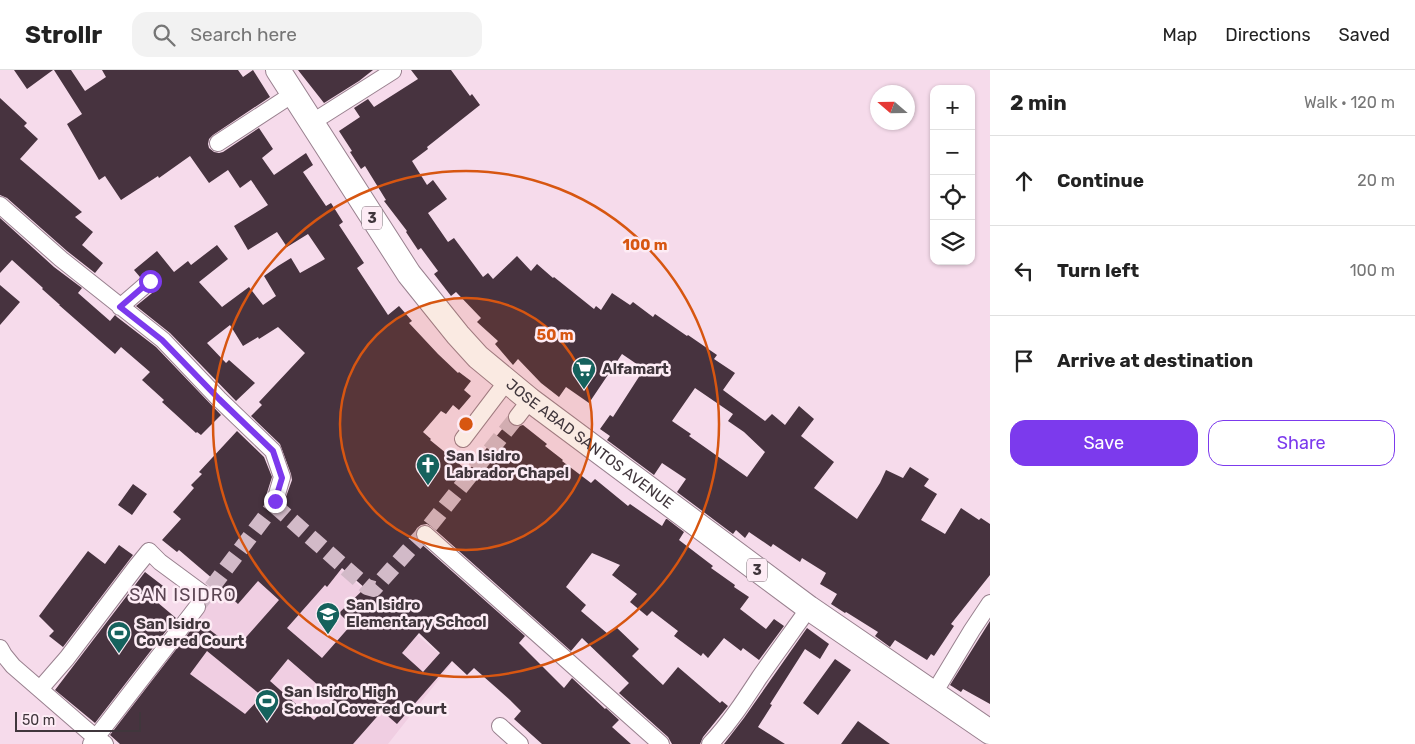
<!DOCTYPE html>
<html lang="en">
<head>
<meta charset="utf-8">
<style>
	:root { --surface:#fff; --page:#f2f2f2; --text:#222; --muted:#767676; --line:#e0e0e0; --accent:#7c3aed }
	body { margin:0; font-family:Rubik,sans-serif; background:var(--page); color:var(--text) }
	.controls { position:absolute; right:15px; top:15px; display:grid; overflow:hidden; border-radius:10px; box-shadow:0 1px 4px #0004 }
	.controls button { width:45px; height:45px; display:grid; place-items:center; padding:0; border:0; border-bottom:1px solid var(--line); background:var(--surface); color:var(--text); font:25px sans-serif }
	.compass { position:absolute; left:870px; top:15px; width:45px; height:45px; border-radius:50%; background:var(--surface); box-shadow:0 1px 4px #0004; rotate:290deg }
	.scale { position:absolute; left:15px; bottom:12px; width:126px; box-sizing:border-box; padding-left:5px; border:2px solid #40363c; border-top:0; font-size:14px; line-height:18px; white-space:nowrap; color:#40363c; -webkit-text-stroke:4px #fdecf5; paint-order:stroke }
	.stop { position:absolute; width:15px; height:15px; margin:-11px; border:4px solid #7c3aed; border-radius:50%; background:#fff }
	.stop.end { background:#7c3aed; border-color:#fff; box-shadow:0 1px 5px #0008 }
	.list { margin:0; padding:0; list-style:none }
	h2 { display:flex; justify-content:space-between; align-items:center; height:65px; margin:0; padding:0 20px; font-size:21px }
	h2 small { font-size:16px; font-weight:400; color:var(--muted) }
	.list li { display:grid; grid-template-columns:32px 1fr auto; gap:15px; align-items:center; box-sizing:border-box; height:90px; padding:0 20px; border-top:1px solid var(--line) }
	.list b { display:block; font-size:19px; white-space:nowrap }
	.list em { font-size:16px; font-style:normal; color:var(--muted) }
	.actions { display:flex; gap:10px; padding:15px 20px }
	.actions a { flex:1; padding:11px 0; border:1px solid var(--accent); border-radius:15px; text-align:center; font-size:18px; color:var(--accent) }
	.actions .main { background:var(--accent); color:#fff }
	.icon { flex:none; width:28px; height:28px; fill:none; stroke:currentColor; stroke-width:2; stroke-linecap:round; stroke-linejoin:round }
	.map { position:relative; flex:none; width:990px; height:674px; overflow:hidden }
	header { display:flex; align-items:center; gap:30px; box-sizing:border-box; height:70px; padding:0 25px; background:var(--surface); border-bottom:1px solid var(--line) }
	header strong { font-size:24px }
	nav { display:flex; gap:28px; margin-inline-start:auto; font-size:18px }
	.search { width:350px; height:45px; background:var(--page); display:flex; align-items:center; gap:12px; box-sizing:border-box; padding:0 18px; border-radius:15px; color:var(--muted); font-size:19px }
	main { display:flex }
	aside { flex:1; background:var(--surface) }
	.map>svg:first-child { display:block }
	.built { fill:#f0cee2 }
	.building { fill:#47333f; fill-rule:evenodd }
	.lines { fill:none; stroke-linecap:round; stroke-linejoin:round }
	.minor-tunnel { stroke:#d2bac8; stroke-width:16; stroke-dasharray:16 8; stroke-linecap:butt }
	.minor-casing { stroke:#99818f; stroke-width:18 }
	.highway-casing { stroke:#99818f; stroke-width:26 }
	.minor { stroke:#fff; stroke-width:16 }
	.highway { stroke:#fff; stroke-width:24 }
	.route { stroke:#7c3aed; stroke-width:6 }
	.ring { fill:none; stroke:#d75611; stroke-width:2.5 }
	.labels { text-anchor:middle; stroke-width:5; stroke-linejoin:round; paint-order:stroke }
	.shield { fill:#fdecf5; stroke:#796d74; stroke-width:1 }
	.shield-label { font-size:14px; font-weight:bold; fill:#40363c }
	.poi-label { font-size:15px; font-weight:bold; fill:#40363c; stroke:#fdecf5; text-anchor:start }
	.street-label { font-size:15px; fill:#40363c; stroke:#fdecf5 }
	.quarter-label { font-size:18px; letter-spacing:1px; fill:#5b4552; stroke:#fdecf5 }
	.centre { fill:#d75611; stroke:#fdecf5; stroke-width:2.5 }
	.ring-label { font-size:15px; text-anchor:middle; font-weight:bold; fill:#d75611; stroke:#fdecf5; stroke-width:5; stroke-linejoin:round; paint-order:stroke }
</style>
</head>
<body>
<header>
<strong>Strollr</strong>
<div class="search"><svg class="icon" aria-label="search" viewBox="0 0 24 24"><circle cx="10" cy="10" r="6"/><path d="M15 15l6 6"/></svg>Search here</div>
<nav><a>Map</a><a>Directions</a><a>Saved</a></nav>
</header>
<main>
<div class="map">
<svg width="990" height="674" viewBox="0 0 990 674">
	<rect width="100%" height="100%" fill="#f6dbeb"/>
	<path class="built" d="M276 444 451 594 388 674H142L117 652Z"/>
	<path class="building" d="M14 0H53L27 19Z
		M54 0H71L85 21 106 7 102 0H238L243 7 253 0 270 27 213 65 209 69 208 74 209 78 214 82 219 83 223 82 259 58 273 79 262 88 274 105 306 83 313 95 303 102 326 136 331 133 343 152 339 155 364 193 357 198 388 245 399 236 412 251 409 253 438 284 458 303 459 302 471 311 464 320 471 326 459 340 453 335 446 344 441 341 423 362 431 369 430 370 468 401 508 352 511 355 515 357 523 355 547 374 545 376 563 390 562 391 591 413 595 409 628 436 630 434 662 456 666 449H667L684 462 679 470 713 496 711 498 735 515 734 517 749 527 740 539 766 559 774 549 784 556 759 590 743 578 741 581 724 568 708 588 703 583 701 586 674 566 678 561 652 541 647 546 630 532 637 524 612 505 620 495 592 483 566 517 586 535 581 541 608 564 616 557 639 579 632 586 663 615 678 597 720 633 722 631 728 636 703 667 700 674H672L668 667 619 623 629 613 582 568 571 581 432 457 427 454 421 455 417 458 415 462V467L418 471 525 566 519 573 564 618 572 608 605 639 606 638 619 650 612 657 631 674H542L514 649 521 641 510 630 474 598 467 605 452 591 397 654 382 641 353 674H120L110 665 198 551 235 579 239 573 240 574 279 530 258 511 238 534 212 510 213 509 179 480 177 482 162 470 181 449 173 442 194 418 191 415 202 404 199 402 237 361 264 387 272 407 265 429V434L267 438 273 441H278L282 438 292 410 291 404 280 374 251 346 262 335 259 332 305 283 278 257 259 269 258 267 243 276 230 255 207 273 226 293 229 290 255 313 236 331 170 263 136 236 157 219 159 215 160 210 158 205 154 202 148 201 140 207 134 200 157 181 174 202 188 191 191 195 217 175 228 189 199 212 222 237 249 217 263 235 276 226 264 206 278 196 291 188 300 203 325 189 308 164 287 177 277 162 248 180 234 156 268 135 251 110 240 118 228 100 209 113 190 86 159 108 158 106 121 130 105 106 99 110 67 54 82 44ZM342 498 365 518 339 543 351 555 322 588 287 558 325 515 327 517ZM419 563 440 583 423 602 402 583ZM207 581 262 626 245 644 190 604ZM288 589 334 629 314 650 270 611Z
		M298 0H373L359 11 324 33Z
		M411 0H451L470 26 472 24 480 35 427 77 428 79 412 91 427 115 433 110 447 129 428 143 448 172 454 168 483 207 488 203 493 209 517 186 531 201 537 194 553 208 554 207 594 239 596 236 601 240 612 223 630 235 633 232 653 247 655 244 687 266 688 265 717 285 714 289 735 303 723 320 765 351 772 344 785 355 799 336 814 349 801 366 834 392 814 418 857 449 880 413 886 400 903 408 910 397 929 409 924 416 937 424 921 450 945 464 961 438 979 450 981 448 990 454V505L951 554 954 556 934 586 931 584 927 590 895 570 890 577 875 566 878 562 846 542 845 543 831 534 837 524 820 514 826 503 802 488 800 492 773 474 771 477 749 462 745 468 736 460 733 464 677 422 686 409 662 393 654 405 607 370 610 366 600 359 610 345 613 347 644 299 622 284 589 333 566 317 559 327 541 313 518 289 513 295 495 274 498 271 477 252 481 248 456 222 451 226 434 204 438 201 421 178 418 180 406 162 407 161 384 131 386 130 365 96 361 99 350 82 352 81 339 61 360 47 354 38 368 29 374 37 418 9ZM695 318 733 344 728 351 744 362 765 382 747 407 689 366 691 364 672 351Z
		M0 28 27 53 24 56 38 69 20 89 82 142 75 147 93 162 82 175 103 193 95 203 67 181 7 128 0 125Z
		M0 148 54 197 82 218 78 223 110 251 115 245 117 247 156 277 221 345 201 365 197 362 196 363 162 332 164 330 142 310 150 302 121 277 115 284 59 235H60L42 219 43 218 12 190 0 203Z
		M0 215 20 232 0 255Z
		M133 414 147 424 132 445 118 435Z
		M119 475 133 485 63 577 49 566 54 561 39 546 88 481 105 494Z
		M145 502 167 519 157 532 176 548 95 653 55 620Z
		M990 551V634L963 619 961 622 950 615Z
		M807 558 829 574 820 589 805 579 770 634 772 635 758 657 785 674H724L744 648Z
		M835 589 851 600 818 645 803 633Z
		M858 651 890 674H841Z"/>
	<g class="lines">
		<path class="minor-tunnel" d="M274 435 367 517 374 519 424 463 517 347
			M197 537 274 435 275 431"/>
		<g class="minor-casing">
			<path id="minor" d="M311 53 393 1
				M218 73 293 24
				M0 135 61 189 163 270 219 329 273 381 282 407 275 431
				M120 237 150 211
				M517 347 530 330
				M463 369 507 311
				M425 464 661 674
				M0 578 4 585 13 596 96 668 105 674
				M40 619 67 588 136 497 149 481 160 492 202 523
				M934 623 972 560 990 533
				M500 656 520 674
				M91 674 197 537
				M710 674C729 654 744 631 759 608 775 585 792 562 809 538"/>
		</g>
		<g class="highway-casing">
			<g id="highway">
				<path id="s1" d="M278 0 409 204 458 265 478 287 530 330 809 538 990 662"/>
			</g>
		</g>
		<use href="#minor" class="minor"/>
		<use href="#highway" class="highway"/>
	</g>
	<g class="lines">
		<path class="route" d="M150 211 120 237 162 270 219 329 273 381 282 408 275 431"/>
	</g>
	<circle cx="466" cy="354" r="126" fill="#d75611" fill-opacity=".12"/>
	<g class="ring">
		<circle cx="466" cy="354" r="126"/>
		<circle cx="466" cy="354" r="253"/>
	</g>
	<defs>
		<g id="supermarket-pin" transform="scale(1.25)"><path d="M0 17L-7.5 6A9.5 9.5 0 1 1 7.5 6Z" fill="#15625d" stroke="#fdecf5"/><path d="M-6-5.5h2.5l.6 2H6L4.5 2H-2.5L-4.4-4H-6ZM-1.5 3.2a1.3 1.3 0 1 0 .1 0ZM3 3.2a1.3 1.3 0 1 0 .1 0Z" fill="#fff"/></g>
		<g id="church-pin" transform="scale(1.25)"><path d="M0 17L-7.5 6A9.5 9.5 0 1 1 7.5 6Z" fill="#15625d" stroke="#fdecf5"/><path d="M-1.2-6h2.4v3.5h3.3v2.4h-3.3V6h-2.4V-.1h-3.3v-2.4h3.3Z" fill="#fff"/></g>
		<g id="school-pin" transform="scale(1.25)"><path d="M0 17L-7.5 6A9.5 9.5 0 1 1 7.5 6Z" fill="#15625d" stroke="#fdecf5"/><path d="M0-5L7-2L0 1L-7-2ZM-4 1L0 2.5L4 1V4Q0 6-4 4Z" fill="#fff"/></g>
		<g id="stadium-pin" transform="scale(1.25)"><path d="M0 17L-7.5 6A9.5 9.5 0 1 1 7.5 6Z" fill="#15625d" stroke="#fdecf5"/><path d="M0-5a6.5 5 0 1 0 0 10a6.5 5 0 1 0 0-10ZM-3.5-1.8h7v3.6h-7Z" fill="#fff"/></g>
	</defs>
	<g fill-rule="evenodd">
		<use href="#supermarket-pin" x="584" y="299"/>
		<use href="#church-pin" x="428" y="395"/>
		<use href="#school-pin" x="328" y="544"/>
		<use href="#stadium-pin" x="119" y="563"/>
		<use href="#stadium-pin" x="267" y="631"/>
	</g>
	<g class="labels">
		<g class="shield">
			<rect x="362" y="136.5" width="20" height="23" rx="4"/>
			<rect x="747" y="488.5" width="20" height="23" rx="4"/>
		</g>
		<g class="shield-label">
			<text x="372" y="153">3</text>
			<text x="757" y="505">3</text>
		</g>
		<g class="poi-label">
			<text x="602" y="304">Alfamart</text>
			<text x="446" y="391">San Isidro<tspan x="446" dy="17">Labrador Chapel</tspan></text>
			<text x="346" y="540">San Isidro<tspan x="346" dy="17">Elementary School</tspan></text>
			<text x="136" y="559">San Isidro<tspan x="136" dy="17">Covered Court</tspan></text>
			<text x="284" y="627">San Isidro High<tspan x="284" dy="17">School Covered Court</tspan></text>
		</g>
		<g class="street-label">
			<text dy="5" stroke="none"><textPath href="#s1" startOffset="492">JOSE ABAD SANTOS AVENUE</textPath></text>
		</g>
		<g class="quarter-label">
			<text x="183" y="531">SAN ISIDRO</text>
		</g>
	</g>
	<circle cx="466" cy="354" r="8" class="centre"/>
	<g class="ring-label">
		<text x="645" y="180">100 m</text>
		<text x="555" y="270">50 m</text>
	</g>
</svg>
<div class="controls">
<button>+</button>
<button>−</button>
<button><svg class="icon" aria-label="locate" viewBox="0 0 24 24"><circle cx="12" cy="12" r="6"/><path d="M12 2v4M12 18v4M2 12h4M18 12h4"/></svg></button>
<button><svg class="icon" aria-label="layers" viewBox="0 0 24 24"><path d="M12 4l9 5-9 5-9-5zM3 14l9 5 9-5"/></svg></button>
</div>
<svg class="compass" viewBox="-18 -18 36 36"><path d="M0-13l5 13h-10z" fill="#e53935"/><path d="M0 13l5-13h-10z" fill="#767676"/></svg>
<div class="scale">50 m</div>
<div class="stop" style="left:150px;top:211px"></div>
<div class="stop end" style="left:275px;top:431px"></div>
</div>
<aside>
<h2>2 min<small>Walk · 120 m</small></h2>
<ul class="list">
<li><svg class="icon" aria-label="ahead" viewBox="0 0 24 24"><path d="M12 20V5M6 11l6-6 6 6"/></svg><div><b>Continue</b></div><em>20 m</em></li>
<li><svg class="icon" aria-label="left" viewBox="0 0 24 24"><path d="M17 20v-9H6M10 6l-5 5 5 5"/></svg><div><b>Turn left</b></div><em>100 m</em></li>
<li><svg class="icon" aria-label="arrive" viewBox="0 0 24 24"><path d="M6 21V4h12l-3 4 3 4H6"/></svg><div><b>Arrive at destination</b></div></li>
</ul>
<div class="actions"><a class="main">Save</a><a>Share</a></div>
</aside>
</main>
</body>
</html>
